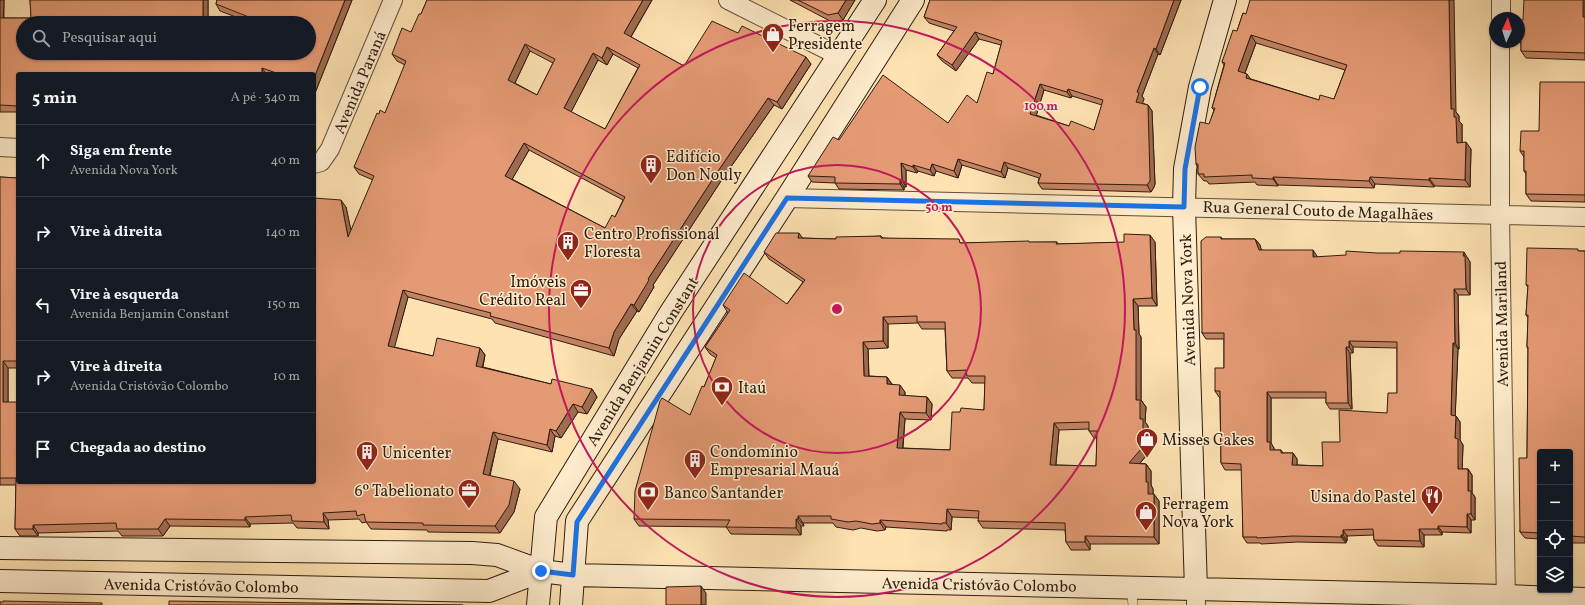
<!DOCTYPE html>
<html lang="pt">
<head>
<meta charset="utf-8">
<style>
	:root { --surface:#171b24; --page:#20242c; --text:#f1f3f6; --muted:#9ea1a6; --line:#363941 }
	body { margin:0; font-family:Vollkorn,serif; background:var(--page); color:var(--text) }
	.controls { position:absolute; right:12px; bottom:12px; display:grid; overflow:hidden; border-radius:4px; box-shadow:0 1px 3px #0004 }
	.controls button { width:36px; height:36px; display:grid; place-items:center; padding:0; border:0; border-bottom:1px solid var(--line); background:var(--surface); color:var(--text); font:20px sans-serif }
	.compass { position:absolute; left:1489px; top:12px; width:36px; height:36px; border-radius:50%; background:var(--surface); box-shadow:0 1px 3px #0004; rotate:4deg }
	.stop { position:absolute; width:12px; height:12px; margin:-9px; border:3px solid #1a73e8; border-radius:50%; background:#fff }
	.stop.end { background:#1a73e8; border-color:#fff; box-shadow:0 1px 4px #0008 }
	.list { margin:0; padding:0; list-style:none }
	h2 { display:flex; justify-content:space-between; align-items:center; height:52px; margin:0; padding:0 16px; font-size:17px }
	h2 small { font-size:13px; font-weight:400; color:var(--muted) }
	.list li { display:grid; grid-template-columns:26px 1fr auto; gap:12px; align-items:center; box-sizing:border-box; height:72px; padding:0 16px; border-top:1px solid var(--line) }
	.list b { display:block; font-size:15px; white-space:nowrap }
	.list p { margin:0; font-size:13px; white-space:nowrap; color:var(--muted) }
	.list em { font-size:13px; font-style:normal; color:var(--muted) }
	.icon { flex:none; width:22px; height:22px; fill:none; stroke:currentColor; stroke-width:2; stroke-linecap:round; stroke-linejoin:round }
	.map { position:relative; flex:none; width:1585px; height:605px; overflow:hidden }
	.search { position:absolute; background:var(--surface); box-shadow:0 1px 3px #0004; left:16px; top:16px; width:300px; height:44px; display:flex; align-items:center; gap:10px; box-sizing:border-box; padding:0 14px; border-radius:22px; color:var(--muted); font-size:15px }
	.panel { position:absolute; background:var(--surface); box-shadow:0 1px 3px #0004; left:16px; top:72px; width:300px; height:412px; border-radius:4px }
	.map>svg:first-child { display:block }
	.lines { fill:none; stroke-linecap:round; stroke-linejoin:round }
	.lane-casing { stroke:#624e37; stroke-width:10 }
	.street-casing { stroke:#624e37; stroke-width:20 }
	.secondary-casing { stroke:#2e1c0e; stroke-width:24 }
	.lane { stroke:#feeccd; stroke-width:9 }
	.street { stroke:#feeccd; stroke-width:18 }
	.secondary { stroke:#feeccd; stroke-width:22 }
	.wall { fill:#c48464; stroke:#2e1c0e; fill-rule:evenodd }
	.shaded-wall { fill:#a06c51; stroke:#2e1c0e }
	.building { fill:#e49a74; stroke:#2e1c0e; fill-rule:evenodd }
	.route { stroke:#1a73e8; stroke-width:5 }
	.ring { fill:none; stroke:#c2185b; stroke-width:2 }
	.labels { text-anchor:middle; stroke-width:3; stroke-linejoin:round; paint-order:stroke }
	.poi-label { font-size:16px; fill:#2e1c0e; stroke:#feeccd; text-anchor:start }
	.street-label { font-size:16px; fill:#2e1c0e; stroke:#feeccd }
	.centre { fill:#c2185b; stroke:#feeccd; stroke-width:2 }
	.ring-label { font-size:12px; text-anchor:middle; font-weight:bold; fill:#c2185b; stroke:#feeccd; stroke-width:3; stroke-linejoin:round; paint-order:stroke }
</style>
</head>
<body>
<div class="map">
<svg width="1585" height="605" viewBox="0 0 1585 605">
	<rect width="100%" height="100%" fill="#fee2b2"/>
	<filter id="stains"><feTurbulence type="fractalNoise" baseFrequency=".005" numOctaves="4"/><feColorMatrix values="0 0 0 0 .2 0 0 0 0 .09 0 0 0 0 .02 0 0 0 .5 -.17"/></filter>
	<radialGradient id="worn" r=".72"><stop offset=".6" stop-color="#630" stop-opacity="0"/><stop offset="1" stop-color="#630" stop-opacity=".3"/></radialGradient>
	<g class="lines">
		<g class="lane-casing">
			<path id="lane" d="M1131 588 1133 605"/>
		</g>
		<g class="street-casing">
			<path id="street" d="M728 0 839 56
				M1501 18V0
				M1500 42V215L1506 605
				M0 147 18 148
				M314 164 321 162 330 149 393 0
				M787 198 1585 217
				M1196 605V590"/>
		</g>
		<g class="secondary-casing">
			<path id="secondary" d="M0 548 472 553 497 555 541 571 573 575 1506 596 1585 599
				M0 581 489 591 541 571
				M1196 590 1184 207 1185 169 1200 87 1225 0
				M538 605 546 517 671 312 875 0
				M571 605 577 521 787 198 913 0"/>
		</g>
		<use href="#lane" class="lane"/>
		<use href="#street" class="street"/>
		<use href="#secondary" class="secondary"/>
	</g>
	<path class="wall" d="M0 0H4V18H31L30 0H208V23H23V53H309V23H252L220 11 216 4 217 0H352L315 93H314V74H18V112H0Z
		M427 0H652L631 37 684 66 738 33 811 64 782 109 774 105 721 181 653 285 654 287 639 312 637 311 619 339 614 356 495 323 492 319 408 297 394 347 433 356 480 348 485 355 483 367 551 384 592 389 597 397 587 414 578 412 561 438 555 436 552 452 498 439 490 476 520 489 514 512 500 533 428 532 427 530 371 529 366 522 362 523 359 519 328 520 329 529 297 528 293 523 250 524V527L170 526 163 536H122L118 531 38 533V536H20L15 529 16 485H0V177L18 178V368H8V402L18 482H314L346 207 351 231 373 180 359 174 354 167 379 114 385 113 405 65 397 61 392 54 411 32 421 14ZM530 51 553 63 537 95 515 83ZM613 54 638 68 605 129 571 112 598 60 607 65ZM529 150 623 200 615 217 605 228 512 179Z
		M790 0H855L843 20 832 22Z
		M930 0H1181L1160 55 1158 54 1142 96 1144 99 1142 103 1148 105 1152 111 1155 184 1154 187 1151 192 1042 189 1038 183 1039 178 1008 168 1005 178 962 165 958 178 936 171 934 176 918 171 917 173 906 170V187H904V190L839 189 835 183 812 182 808 176 839 140 948 123 977 103 993 74 1001 45 979 39 956 71 942 61 937 55 954 31 929 23 924 17ZM1044 90 1071 98 1072 96 1102 105 1094 130 1069 126 1036 115Z
		M1585 0V60L1526 58 1521 51V44L1519 41 1523 20Z
		M1243 13 1456 112 1459 116V121L1462 124V142L1471 149 1470 187 1435 186 1434 187 1375 184 1374 188 1278 185V186L1257 185 1255 182 1209 184 1207 181H1204L1198 174V168L1196 164 1214 110 1212 108 1224 65 1222 62 1237 31ZM1256 43 1345 70 1334 99 1319 100 1251 79 1245 73Z
		M1585 82V202L1531 201 1526 194V174L1524 171V157L1520 151Z
		M881 236 883 238 962 243 1057 242 1058 244 1155 242 1157 306H1138L1139 334 1141 337V400L1146 407 1145 422 1148 426V434L1153 441 1152 449 1140 463 1146 464 1151 471V485L1153 489V494L1159 501V544H1090V550H1071L1066 542 1065 530 983 528 978 521 979 518 952 517 951 530H947V531L886 527 885 530 877 531 861 528 853 530 836 527 833 523H803L804 526H801V535L731 534 726 527 639 526 634 519 690 415 704 387 716 358 710 354 705 347 728 313 723 305 787 304 803 282 769 259 764 252 802 238 836 239ZM918 323 922 329H945L947 371 952 378H968L972 383H985L984 410 960 412 950 450 903 448 905 419 931 420 932 404 927 397 905 396V392L892 384 887 377 869 376 868 349 888 348V324ZM1089 429V431L1094 438H1097L1096 466 1056 465 1059 430Z
		M1221 237 1222 239H1255L1260 245 1261 250 1317 257 1468 258V259L1470 262V295H1458L1459 349H1458L1455 416H1456L1460 422V440L1463 445 1462 469H1468L1472 475V493L1475 497V520H1471V533L1442 532V535H1424V547L1378 546 1374 540V535L1347 536V541H1346V543L1298 542 1261 544 1260 543H1247L1243 537 1242 470H1225L1221 463 1220 398 1219 397 1215 391 1224 368V339H1206L1202 333ZM1353 347 1397 348V393L1387 413 1340 442 1323 466 1297 465V459L1293 453H1283L1281 450H1274V448L1271 443V398H1326V403L1330 409H1352L1350 353H1353Z
		M1579 251H1585V543H1570V452H1540V539L1525 538 1520 532 1527 458 1528 349 1527 347 1528 318 1526 315 1528 287 1526 285Z"/>
	<path class="shaded-wall" d="M0 0H4L3 25 0 20Z
		M203 0H208V23H203Z
		M345 0H352L315 93 314 91V78Z
		M643 0H652L629 40 624 33Z
		M846 0H855L843 20 838 13Z
		M1174 0H1181L1160 55 1156 49Z
		M1449 0H1454L1456 112 1459 116V121L1462 124V150L1457 143 1454 117 1451 109Z
		M1583 0H1585V20L1583 17Z
		M975 32 979 39 956 71 952 65Z
		M1251 35 1256 43 1243 78 1238 71Z
		M525 44 530 51 513 87 508 80Z
		M607 47 613 54 607 65 602 58Z
		M1154 48 1158 54 1142 96 1144 99 1141 108 1136 102 1137 92Z
		M593 53 598 60 569 116 564 108Z
		M806 57 811 64 782 109 777 102Z
		M262 68 266 74H262Z
		M1247 74 1252 81 1246 78Z
		M1040 84 1044 90 1035 120 1030 114Z
		M1068 89 1072 96 1071 98 1067 92Z
		M768 98 774 105 721 181 653 285 654 287 639 312 634 305 648 279 716 174Z
		M1148 105 1152 111 1155 184 1154 187 1151 192 1147 185Z
		M1466 142 1471 149 1470 187 1465 180Z
		M524 143 529 150 510 183 505 176Z
		M958 159 962 165 958 178 954 171Z
		M1004 162 1008 168 1005 178 1001 172Z
		M901 163 906 170V187L902 180Z
		M932 164 936 171 934 176 930 170Z
		M913 165 918 171 917 173 913 167Z
		M1273 177 1278 185V186L1273 179Z
		M1370 177 1375 184 1374 188 1369 181Z
		M1429 178 1435 186 1434 187 1429 180Z
		M900 180 904 187V190L900 184Z
		M341 200 346 207 354 245 348 237Z
		M799 233 804 240 798 238Z
		M1150 235 1155 242 1157 306 1152 298Z
		M1255 239 1260 245 1263 256 1259 250Z
		M1313 250 1317 256 1318 263 1313 257Z
		M1464 252 1470 262V295L1466 289Z
		M1454 289 1458 295 1459 349 1455 343Z
		M403 290 408 297 393 353 388 346Z
		M1133 299 1138 306 1139 334 1141 337V400L1146 407 1145 422 1148 426V434L1153 441 1152 449 1134 470 1129 463 1140 419 1136 400Z
		M631 304 637 311 619 339 614 356 609 348 614 332Z
		M883 317 888 324V348L883 341Z
		M1349 341 1353 347V353L1349 347Z
		M863 342 868 349 869 383 864 376Z
		M1453 343 1458 349 1455 422 1451 415Z
		M1346 347 1350 353 1352 409 1348 403Z
		M480 348 485 355 481 373 476 366Z
		M3 361 8 368V409L3 402Z
		M887 377 892 385 887 384Z
		M900 385 905 392 904 402 899 395Z
		M592 389 597 397 587 414 582 407Z
		M1267 392 1271 398V443L1274 448V456L1270 450 1267 442Z
		M927 397 932 404 931 420 926 413Z
		M573 404 578 412 561 438 556 431Z
		M900 412 905 419 902 455 897 448Z
		M1456 416 1460 422V440L1463 445 1462 475 1458 469 1455 438Z
		M1054 423 1059 430 1055 472 1050 465Z
		M550 429 555 436 552 452 547 445Z
		M493 432 498 439 488 481 483 474Z
		M1293 453 1297 459V471L1292 465Z
		M1146 464 1151 471V485L1153 489V501L1148 494 1146 482Z
		M1468 469 1472 475V493L1475 497V520L1471 514 1468 491Z
		M514 481 520 489 514 512 500 533 495 526Z
		M1154 494 1159 501V544L1154 537Z
		M947 509 952 517 951 530 946 523Z
		M323 513 328 520 329 529 324 522Z
		M1467 514 1471 520V533L1467 527Z
		M798 516 803 523 804 526 798 519Z
		M245 517 250 524V527L245 520Z
		M165 519 170 526 163 536 158 529Z
		M796 519 801 526V535L796 528Z
		M880 520 886 527 885 530 880 523Z
		M33 525 38 533V536L33 529Z
		M1438 526 1442 532V535L1438 529Z
		M1419 529 1424 535V547L1420 541Z
		M1343 530 1347 536V541L1343 535Z
		M1341 535 1346 541V543L1341 537Z
		M1085 536 1090 544V550L1085 542Z
		M701 586 706 593V605H701Z"/>
	<path class="building" d="M30 0H203V23H23V53H309V23H264L216 4 217 0H345L314 78V74H279L262 68V74H18V106L0 105V18H31Z
		M427 0H643L624 33 684 66 712 21 738 33 742 26 806 57 777 102 768 98 716 174 648 279 649 280 634 305 631 304 614 332 609 348 490 316 491 313 403 290 388 346 433 356 437 338 480 348 476 366 551 384 552 379 592 389 582 407 573 404 556 431 550 429 547 445 493 432 483 474 514 481 509 505 495 526 423 525V523L366 522 364 514 357 516 356 511 323 513 324 522 292 521 291 515 245 517V520L165 519 158 529H117L116 523 33 525V529H15L16 478H0V177L18 178V361H3V402H18V482H314V198L341 200 348 237 374 176 354 167 377 113 379 114 380 110 385 113 406 61 392 54 402 28 411 32 419 14H421ZM525 44 555 59 537 95 508 80ZM607 47 640 65 605 129 564 108 593 53 602 58ZM524 143 625 197 615 217 612 215 605 228 505 176Z
		M798 0H846L838 13 828 15Z
		M930 0H1174L1156 49 1154 48 1137 92 1139 93 1136 102 1148 105 1150 178V181L1147 185 1038 183 1041 174 1004 162 1001 172 958 159 954 171 932 164 930 170 913 165V167L901 163 902 180H900V184L835 183V177L808 176 833 137 839 140 883 75 948 123 967 95 977 103 987 72 993 74 1002 41 975 32 952 65 937 55 957 27 924 17ZM1040 84 1067 92 1068 89 1103 100 1094 130 1071 121 1069 126 1030 114Z
		M1250 0H1449L1451 109H1454V117H1456L1457 143 1466 142 1465 180 1429 178V180L1370 177 1369 181 1273 177V179L1252 178V175L1204 177V174H1198V164H1196L1195 147 1200 122 1209 124 1215 108H1212L1225 63 1222 62 1233 30 1237 31 1243 13 1246 14ZM1251 35 1347 65 1334 99 1320 95 1319 100 1246 78 1247 74 1238 71Z
		M1524 0H1583V17H1585V53L1521 51V41H1519V20H1523Z
		M1540 82H1585V195L1526 194V171H1524V151H1520L1521 131H1539Z
		M776 233H799L798 238 836 239V237L881 236V238L959 239 960 243 1029 241V242H1057L1056 244 1124 242V234L1150 235 1152 298 1133 299 1134 330H1136V400H1140V419H1143V429L1148 434 1147 442 1129 463 1146 464V482H1148V494H1154V537L1085 536V542H1066L1065 523 978 521 979 511 947 509 946 523H942V524L880 520V523L872 524 856 521 848 522 831 519V516H798V519H796V528L726 527 730 520 634 519 635 491 660 401 662 398 690 415 702 386 704 387 717 355 705 347 730 310 723 305 744 273 787 304 805 280 764 252ZM917 316V322H945L947 371 966 370 967 376H985L984 410 961 408 960 412H952L950 450 897 448 900 412 926 413 927 397 899 395 900 385 887 384V377L864 376 863 342 883 341V317ZM1089 422V431H1097L1096 466 1050 465 1054 423Z
		M1206 237H1221V239H1255L1259 250H1313V257L1346 255V251L1377 253H1400V251L1464 252 1463 256H1465L1466 289H1454L1455 343H1453L1451 415 1456 416 1455 438 1458 439V469H1468V491H1471V514H1467V527L1438 526V529H1419L1420 541 1374 540 1373 529 1343 530V535H1341V537L1293 536 1257 538V537H1243L1241 464 1221 463 1220 391H1215V368H1224V333H1202L1201 241ZM1349 341 1397 342V393H1388L1387 413 1339 410 1340 442H1322L1323 466 1292 465 1293 453H1281V450H1270V442H1267V392H1326V403H1348L1346 347H1349Z
		M1527 248 1578 249V251H1585V537L1570 536V452H1540V533L1520 532 1519 458H1527L1528 347H1527L1528 315H1526L1528 285H1526Z
		M701 586V605H666V587Z
		M3 601 102 603V605H0V602H3Z
		M169 601 463 605H169Z"/>
	<g class="lines">
		<path class="route" d="M541 571 573 575 577 522 787 198 1184 207 1185 169 1200 87"/>
	</g>
	<g class="ring">
		<circle cx="837" cy="309" r="144"/>
		<circle cx="837" cy="309" r="288"/>
	</g>
	<defs>
		<g id="shop-pin" transform="scale(1.15)"><path d="M0 17L-7.5 6A9.5 9.5 0 1 1 7.5 6Z" fill="#8f2418" stroke="#feeccd"/><path d="M-5-2.5h2.3a2.7 3.5 0 0 1 5.4 0H5L5.5 6h-11ZM-1.5-2.5h3a1.5 2.3 0 0 0-3 0Z" fill="#fff"/></g>
		<g id="building-pin" transform="scale(1.15)"><path d="M0 17L-7.5 6A9.5 9.5 0 1 1 7.5 6Z" fill="#8f2418" stroke="#feeccd"/><path d="M-4-6H4V6H1V3H-1V6H-4ZM-2.5-4.3h1.7v1.8h-1.7ZM.8-4.3h1.7v1.8H.8ZM-2.5-1h1.7V.8h-1.7ZM.8-1h1.7V.8H.8Z" fill="#fff"/></g>
		<g id="office-pin" transform="scale(1.15)"><path d="M0 17L-7.5 6A9.5 9.5 0 1 1 7.5 6Z" fill="#8f2418" stroke="#feeccd"/><path d="M-6-3h4V-5.5h4V-3h4V5H-6ZM-1-4.5V-3h2v-1.5ZM-6 0V1H6V0Z" fill="#fff"/></g>
		<g id="bank-pin" transform="scale(1.15)"><path d="M0 17L-7.5 6A9.5 9.5 0 1 1 7.5 6Z" fill="#8f2418" stroke="#feeccd"/><path d="M-6-4H6V4H-6ZM0-2.3a2.3 2.3 0 1 0 0 4.6a2.3 2.3 0 1 0 0-4.6Z" fill="#fff"/></g>
		<g id="restaurant-pin" transform="scale(1.15)"><path d="M0 17L-7.5 6A9.5 9.5 0 1 1 7.5 6Z" fill="#8f2418" stroke="#feeccd"/><path d="M-5-6h1v4h1v-4h1v4h1v-4h1v5L-1.5 .5V6h-2V.5L-5-1ZM5-6V6H3V1.5H1.5Q1.5-4 5-6Z" fill="#fff"/></g>
	</defs>
	<g fill-rule="evenodd">
		<use href="#shop-pin" x="773" y="34"/>
		<use href="#building-pin" x="651" y="165"/>
		<use href="#building-pin" x="568" y="242"/>
		<use href="#office-pin" x="581" y="290"/>
		<use href="#bank-pin" x="722" y="387"/>
		<use href="#shop-pin" x="1147" y="439"/>
		<use href="#building-pin" x="367" y="452"/>
		<use href="#building-pin" x="695" y="460"/>
		<use href="#office-pin" x="469" y="490"/>
		<use href="#bank-pin" x="648" y="492"/>
		<use href="#restaurant-pin" x="1432" y="496"/>
		<use href="#shop-pin" x="1146" y="512"/>
	</g>
	<g class="labels">
		<g class="poi-label">
			<text x="788" y="31">Ferragem<tspan x="788" dy="18">Presidente</tspan></text>
			<text x="666" y="162">Edifício<tspan x="666" dy="18">Don Nouly</tspan></text>
			<text x="584" y="239">Centro Profissional<tspan x="584" dy="18">Floresta</tspan></text>
			<text x="566" y="287" text-anchor="end">Imóveis<tspan x="566" dy="18">Crédito Real</tspan></text>
			<text x="738" y="393">Itaú</text>
			<text x="1162" y="445">Misses Cakes</text>
			<text x="710" y="457">Condomínio<tspan x="710" dy="18">Empresarial Mauá</tspan></text>
			<text x="382" y="458">Unicenter</text>
			<text x="454" y="496" text-anchor="end">6º Tabelionato</text>
			<text x="664" y="498">Banco Santander</text>
			<text x="1416" y="502" text-anchor="end">Usina do Pastel</text>
			<text x="1162" y="509">Ferragem<tspan x="1162" dy="18">Nova York</tspan></text>
		</g>
		<g class="street-label">
			<text transform="translate(359 82) rotate(-67)" y="6">Avenida Paraná</text>
			<text transform="translate(1318 210) rotate(2)" y="6">Rua General Couto de Magalhães</text>
			<text transform="translate(1187 300) rotate(-92)" y="6">Avenida Nova York</text>
			<text transform="translate(1501 324) rotate(-91)" y="6">Avenida Mariland</text>
			<text transform="translate(642 361) rotate(-58)" y="6">Avenida Benjamin Constant</text>
			<text transform="translate(979 584) rotate(1)" y="6">Avenida Cristóvão Colombo</text>
			<text transform="translate(201 585) rotate(1)" y="6">Avenida Cristóvão Colombo</text>
		</g>
	</g>
	<circle cx="837" cy="309" r="6" class="centre"/>
	<g class="ring-label">
		<text x="1041" y="110">100 m</text>
		<text x="939" y="211">50 m</text>
	</g>
	<rect width="100%" height="100%" filter="url(#stains)"/>
	<rect width="100%" height="100%" fill="url(#worn)"/>
</svg>
<div class="controls">
<button>+</button>
<button>−</button>
<button><svg class="icon" aria-label="locate" viewBox="0 0 24 24"><circle cx="12" cy="12" r="6"/><path d="M12 2v4M12 18v4M2 12h4M18 12h4"/></svg></button>
<button><svg class="icon" aria-label="layers" viewBox="0 0 24 24"><path d="M12 4l9 5-9 5-9-5zM3 14l9 5 9-5"/></svg></button>
</div>
<svg class="compass" viewBox="-18 -18 36 36"><path d="M0-13l5 13h-10z" fill="#e53935"/><path d="M0 13l5-13h-10z" fill="#9ea1a6"/></svg>
<div class="stop" style="left:1200px;top:87px"></div>
<div class="stop end" style="left:541px;top:571px"></div>
<div class="search"><svg class="icon" aria-label="search" viewBox="0 0 24 24"><circle cx="10" cy="10" r="6"/><path d="M15 15l6 6"/></svg>Pesquisar aqui</div>
<section class="panel">
<h2>5 min<small>A pé · 340 m</small></h2>
<ul class="list">
<li><svg class="icon" aria-label="ahead" viewBox="0 0 24 24"><path d="M12 20V5M6 11l6-6 6 6"/></svg><div><b>Siga em frente</b><p>Avenida Nova York</p></div><em>40 m</em></li>
<li><svg class="icon" aria-label="right" viewBox="0 0 24 24"><path d="M7 20v-9h11M14 6l5 5-5 5"/></svg><div><b>Vire à direita</b></div><em>140 m</em></li>
<li><svg class="icon" aria-label="left" viewBox="0 0 24 24"><path d="M17 20v-9H6M10 6l-5 5 5 5"/></svg><div><b>Vire à esquerda</b><p>Avenida Benjamin Constant</p></div><em>150 m</em></li>
<li><svg class="icon" aria-label="right" viewBox="0 0 24 24"><path d="M7 20v-9h11M14 6l5 5-5 5"/></svg><div><b>Vire à direita</b><p>Avenida Cristóvão Colombo</p></div><em>10 m</em></li>
<li><svg class="icon" aria-label="arrive" viewBox="0 0 24 24"><path d="M6 21V4h12l-3 4 3 4H6"/></svg><div><b>Chegada ao destino</b></div></li>
</ul>
</section>
</div>
</body>
</html>
